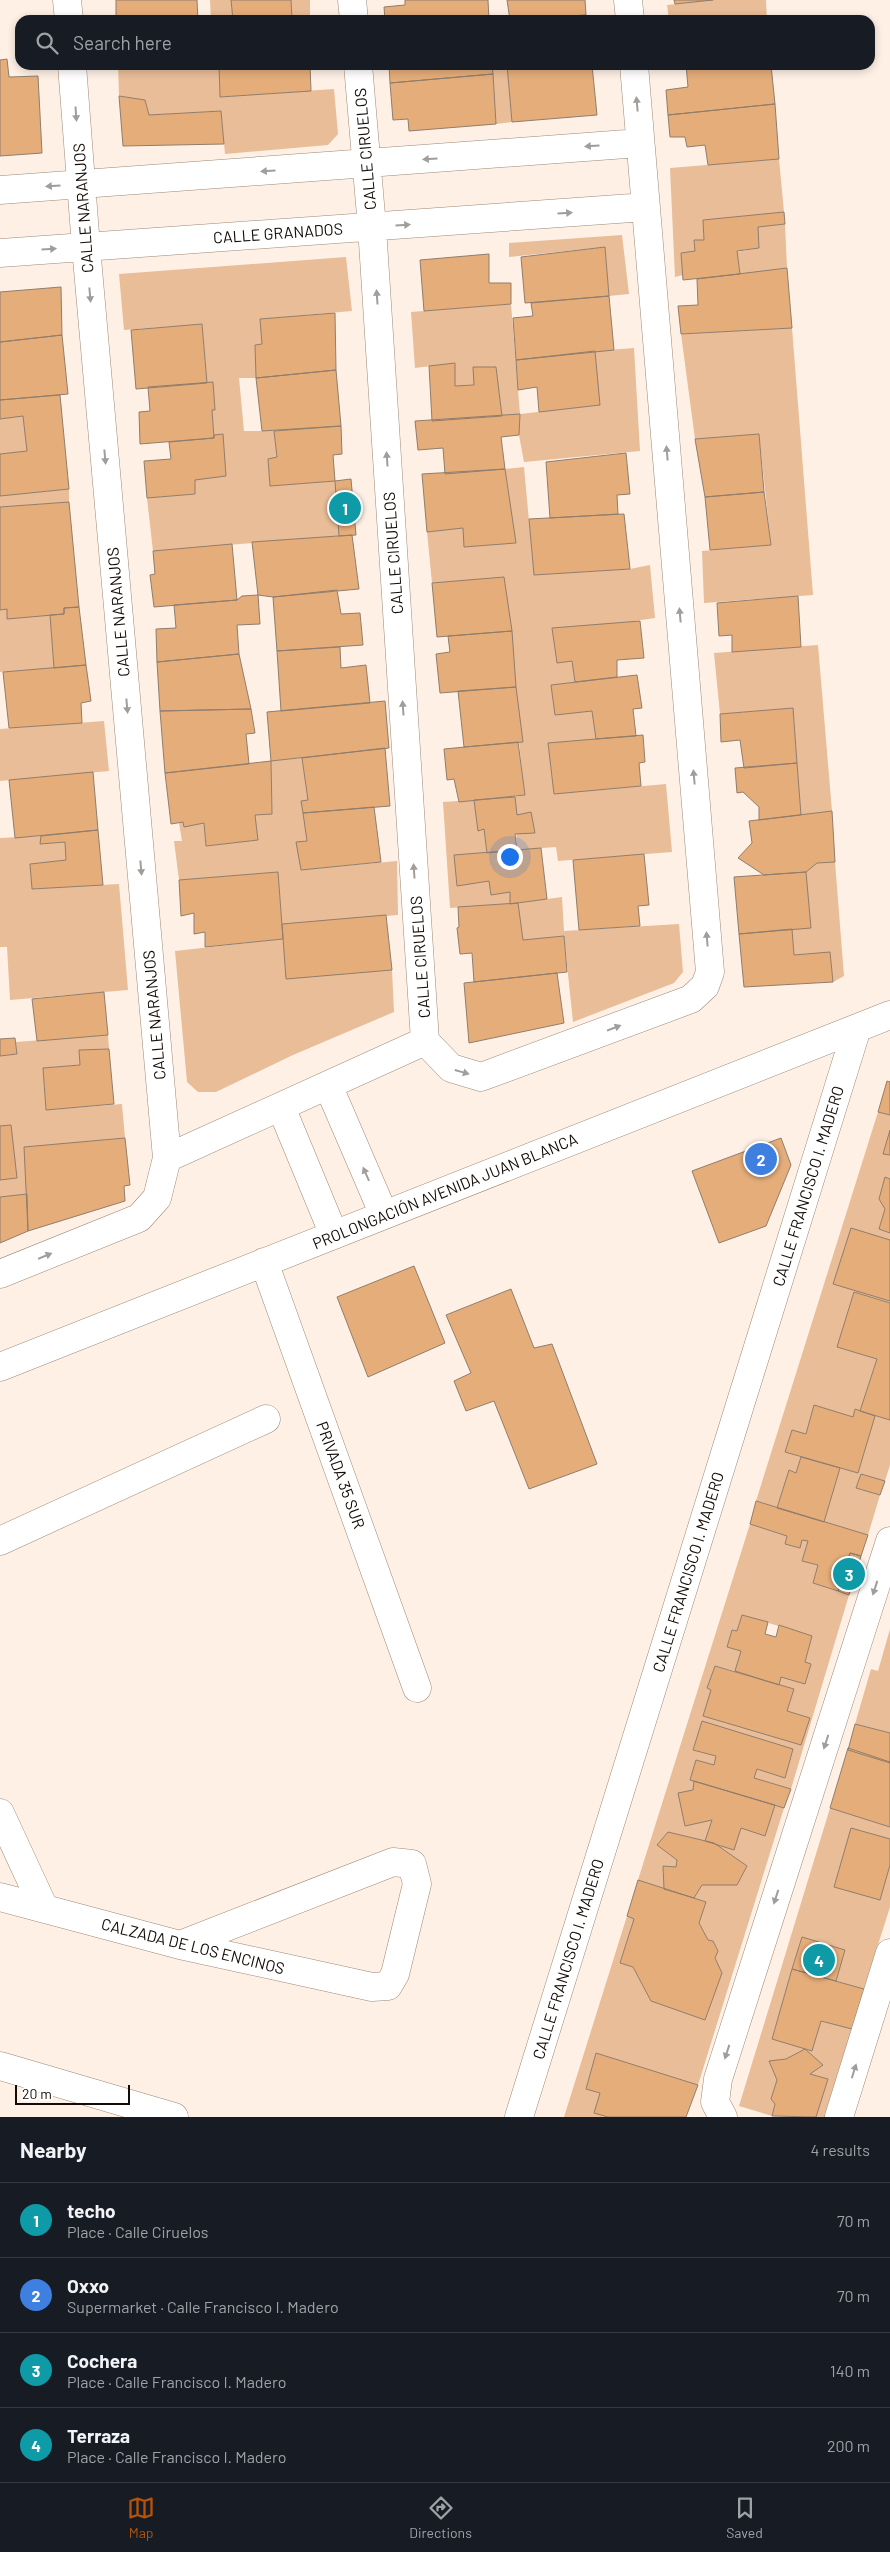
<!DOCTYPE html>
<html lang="en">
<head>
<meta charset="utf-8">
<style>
	:root { --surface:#171b24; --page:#20242c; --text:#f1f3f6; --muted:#9ea1a6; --line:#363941; --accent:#b45309 }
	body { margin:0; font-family:Barlow,sans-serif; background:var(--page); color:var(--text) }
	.scale { position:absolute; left:15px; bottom:12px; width:115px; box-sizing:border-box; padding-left:5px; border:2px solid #120b06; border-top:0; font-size:14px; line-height:18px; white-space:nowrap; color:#120b06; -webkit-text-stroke:4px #fff; paint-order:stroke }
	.you { position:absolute; left:509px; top:856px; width:18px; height:18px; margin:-12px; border:4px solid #fff; border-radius:50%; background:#1a73e8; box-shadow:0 0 0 8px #1a73e833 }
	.badge { display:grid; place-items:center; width:32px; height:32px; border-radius:50%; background:var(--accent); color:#fff; font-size:16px; font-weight:700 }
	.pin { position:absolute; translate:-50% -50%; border:2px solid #fff; box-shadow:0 1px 5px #0006 }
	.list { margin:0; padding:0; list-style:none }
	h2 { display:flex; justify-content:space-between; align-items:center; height:65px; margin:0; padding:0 20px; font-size:21px }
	h2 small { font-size:16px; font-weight:400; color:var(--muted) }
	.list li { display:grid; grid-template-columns:32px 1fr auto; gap:15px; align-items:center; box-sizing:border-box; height:75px; padding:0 20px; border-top:1px solid var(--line) }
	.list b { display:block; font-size:19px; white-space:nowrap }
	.list p { margin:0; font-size:16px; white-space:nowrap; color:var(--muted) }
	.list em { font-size:16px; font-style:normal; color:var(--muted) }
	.icon { flex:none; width:28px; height:28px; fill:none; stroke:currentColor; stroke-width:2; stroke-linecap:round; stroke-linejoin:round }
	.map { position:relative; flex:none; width:890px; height:2117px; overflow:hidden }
	.search { position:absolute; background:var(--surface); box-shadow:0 2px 8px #0003; left:15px; right:15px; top:15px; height:55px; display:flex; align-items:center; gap:12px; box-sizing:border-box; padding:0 18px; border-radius:15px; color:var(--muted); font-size:19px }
	.sheet { height:365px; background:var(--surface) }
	nav { display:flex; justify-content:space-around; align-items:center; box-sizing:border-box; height:70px; border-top:1px solid var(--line); background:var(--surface); font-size:14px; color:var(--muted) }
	nav a { display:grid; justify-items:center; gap:2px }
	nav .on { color:var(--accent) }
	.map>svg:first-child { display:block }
	.green { fill:#e8bd98; fill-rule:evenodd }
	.building { fill:#e5ad7a; stroke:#917d6c }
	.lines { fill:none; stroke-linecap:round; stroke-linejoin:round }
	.minor-casing { stroke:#9d8977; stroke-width:29 }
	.minor { stroke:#fff; stroke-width:28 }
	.oneway { fill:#a09d9b }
	.labels { text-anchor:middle; stroke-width:4; stroke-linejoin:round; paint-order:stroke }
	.street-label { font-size:16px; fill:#120b06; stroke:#fff }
</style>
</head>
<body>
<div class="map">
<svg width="890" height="2117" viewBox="0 0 890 2117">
	<rect width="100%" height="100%" fill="#fef0e5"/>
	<path class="green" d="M210 0H231L233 20H211Z
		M291 0H310V20H292Z
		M713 0H766L767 20H669L667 5Z
		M118 65H219L220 97 334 89 338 134 328 145 225 154 221 111 149 115 145 100 119 96Z
		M492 65H507L512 122 496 124Z
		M779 159 784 212 703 220 704 240H694L695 251 683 275 675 277 670 168Z
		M785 224 787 268 740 274 737 252 759 248 758 227Z
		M622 235 629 294 609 296 605 247 509 257V243Z
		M346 257 352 311 260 319 262 344 255 345 256 378H239L244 431H274L277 457 268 459 270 486 335 481 339 536 153 551 147 498 195 494V480L222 434 214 435 212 410 215 409 213 382 207 383 202 324 124 330 119 274Z
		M511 304 520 414 599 405 595 351 634 348 640 451 524 462 519 435 520 415 502 416 496 367H474V385L455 386V363L415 368 411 312Z
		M792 328 813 595 704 603 702 551 771 545 759 434 695 439 681 334Z
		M23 416 27 451 0 454V419Z
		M524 467 534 575 630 569 650 565 655 618 607 625 552 628 557 663 572 661 575 682 551 685 555 715 592 711 596 739 548 744 554 794 666 784 672 852 558 861 556 847 517 850 515 797 525 795C515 723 515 650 504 578L432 583 427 532 463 528 465 547 516 543 505 469Z
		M69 489V502L0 507V496Z
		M7 609 50 615 54 668 0 672V610Z
		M818 645 832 811 801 815 793 708 720 714 714 653Z
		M104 721 109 771 0 781V729Z
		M302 758 308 800 302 801 307 841 297 843 301 870 397 861 398 915 282 924 278 872 179 880 174 841H182L179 823 183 822 184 826 204 823 206 846 257 840 255 815 272 814 271 761Z
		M474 800 478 830 484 829 487 853 454 856 457 885 489 881 491 895 510 892V904L450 908 443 802Z
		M41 836V844L65 842 66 860 30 864 32 889 119 884 128 990 10 1000 7 947H0V838Z
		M835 862 844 976 833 982 830 952 794 955 792 929 806 872 817 863Z
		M562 897 564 931 679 924 683 972 674 983 573 1022 564 936 523 940 518 903Z
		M283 939 287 978 392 970 394 1012 293 1055 216 1092H198L187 1082 175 951Z
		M108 1035 109 1049 79 1050 80 1065 43 1068 46 1110 122 1104 125 1138 25 1147 27 1194 0 1197V1180L17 1178 0 1126V1056L17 1054 16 1042Z
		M878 1112 890 1115V1130L884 1154 890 1155V1179L885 1178 879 1199 885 1209 879 1229 890 1233V1303L854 1292 838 1347 877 1359 860 1411 855 1409 853 1417 814 1406 806 1434 792 1430 785 1452 801 1457 796 1473 789 1470 777 1507 756 1501Z
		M875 1416 890 1420V1465L885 1481 861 1474 856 1488 880 1495 868 1535 824 1522 840 1468 858 1473Z
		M750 1524 787 1536 785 1544 799 1548 802 1540 808 1541 802 1560 818 1565 813 1583 849 1595 791 1789 754 1778 757 1769 785 1777 793 1749 702 1722 693 1750 716 1756 714 1765 696 1760 691 1779 694 1781 693 1790 712 1820 705 1841 668 1832 657 1845 677 1860 676 1867 663 1866 664 1889 638 1880ZM742 1615 812 1636 805 1662 811 1664 805 1684 781 1677 779 1685 794 1689 787 1711 810 1718 801 1745 704 1716 711 1690 707 1688 715 1666 735 1671 741 1651 727 1647 732 1630 737 1631Z
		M890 1629V1733L855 1724 871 1669 878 1671Z
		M775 1805 784 1808 698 2085 596 2053 586 2089 600 2093 608 2117H564L627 1916 634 1919 620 1963 633 1967 651 2001 705 2020 722 1973 715 1958 718 1951 713 1941 708 1940 699 1923 706 1902 694 1898 702 1885H737L747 1866 714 1843 741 1828 765 1836Z
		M830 1808 890 1827V1907L864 1989 836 1981 845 1950 802 1937 772 2038 812 2051 821 2021 852 2029 826 2117H816L828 2079 810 2074 822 2065 805 2049 786 2059 769 2061 777 2080 771 2099 775 2104 772 2116 739 2106Z"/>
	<path class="building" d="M116 0H197L198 20H116Z
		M231 0H291L292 20H233Z
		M405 0H488L489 20H385L384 7 405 5Z
		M507 0H585L586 15 510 20Z
		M674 0H713L675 4Z
		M586 15 587 20H505H510Z
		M7 59 9 77 38 76 42 153 0 156V60Z
		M219 65H310L311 91 220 97Z
		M389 65H492L493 74 390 83Z
		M507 65H592L597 115 512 122Z
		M686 65H771L775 104 668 115 666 90 688 87Z
		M493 74 496 124 409 131 408 119 393 120 390 83Z
		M119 96 145 100 149 115 221 111 224 144 123 146Z
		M775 104 779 159 708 165 705 145 687 147 685 137H670L668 115Z
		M784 212 785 224 758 227 759 248 737 251 740 274 683 280 681 253 695 251 694 240H704L703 220Z
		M605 247 609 296 525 303 521 257Z
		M489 254V283H511V304L424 311 420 260Z
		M787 268 792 328 681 334 678 306 698 305 697 279Z
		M61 287 62 335 0 342V292Z
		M609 296 614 350 516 360 513 318 533 316 531 303Z
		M335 313 336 370 256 378 255 345 262 344 260 319Z
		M202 324 207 383 136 389 131 330Z
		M62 335 68 394 0 400V342Z
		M595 351 600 405 539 412 537 387 518 390 516 360Z
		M455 363V386L474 385 473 367H496L502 416 432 421 429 366Z
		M336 370 341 426 262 431 256 378Z
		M213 382 215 410H212L214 438 140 444 139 412 150 411 148 387Z
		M60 395 69 489 0 496V454L27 451 23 416 0 419V400Z
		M520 414 519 435 501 437 505 469 445 474 443 448 418 450 415 421Z
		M341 426 342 454 333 455 335 481 270 486 268 459 277 457 274 431Z
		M223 434 226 476 195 480V494L147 498 144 461 171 459 169 442 214 438V435Z
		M759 434 764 492 705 497 695 439Z
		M626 453 630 494 617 495 618 514 550 518 546 462Z
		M505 469 516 543 464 547 463 528 427 532 422 474Z
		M351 479 356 535 339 536 335 481Z
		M764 492 771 545 710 550 705 497Z
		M69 502 79 607 64 608V614L7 619V609L0 610V507Z
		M624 514 630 569 534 575 529 519Z
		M352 535 359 589 273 597 258 595 252 542Z
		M232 544 237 600 154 607 150 575 155 574 153 551Z
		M504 577 512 631 437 637 432 583Z
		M337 590 341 614 360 613 363 645 277 651 273 597Z
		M258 595 260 624 237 625 239 654 157 662 156 629 176 628 174 605 237 600 242 596Z
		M798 596 801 647 732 652V635L719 636 717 603Z
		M79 607 86 665 54 668 50 615 64 614V608Z
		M640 621 644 658 617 660V677L575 682 572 661 557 663 552 628Z
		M512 631 516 687 440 693 436 654 450 652 448 636Z
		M340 647 341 668 366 665 370 703 281 711 277 651Z
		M239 654 251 709 160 711 157 662Z
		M86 665 91 701 81 703 82 723 9 728 3 672Z
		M637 675 642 708 633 709 636 736 596 739 592 711 555 715 551 685Z
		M516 687 523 742 464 747 458 691Z
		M385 701 389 748 271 761 267 712Z
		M793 708 797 763 744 768 740 740 721 742 720 714Z
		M251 709 255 733 246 734 249 764 165 773 160 711Z
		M643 735 645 762 639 763 641 786 554 794 548 743Z
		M518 742 525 795 459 802 454 779 447 780 444 749Z
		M385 748 390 806 303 813 301 801 308 800 302 758Z
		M271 761 272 814 255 815 258 840 206 846 204 823 184 827 183 822 171 824 165 773Z
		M797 763 801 815 759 820V807L743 792 737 793 735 768Z
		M93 772 98 830 15 838 9 780Z
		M515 797 517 815 531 812 535 833 515 834 517 850 487 853 484 829 478 831 474 800Z
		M374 807 381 862 301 870 296 842 307 841 303 813Z
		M832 811 835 862 817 863 806 872 764 875 738 858 752 843 749 821Z
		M98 830 103 885 32 889 30 864 66 860 65 842 40 844 41 836Z
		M541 848 547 899 510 904V892L491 895 489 881 457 886 454 855Z
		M644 854 649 905 638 906 640 926 579 930 573 860Z
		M278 872 283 939 205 947V932L194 934V913L181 916 179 880Z
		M806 872 811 928 739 934 734 877Z
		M518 903 523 940 564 936 567 972 474 982 472 953 460 954 457 928 459 927 458 907Z
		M386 915 392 970 286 979 282 924Z
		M792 929 794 955 830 952 833 982 744 987 739 934Z
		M557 973 564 1023 469 1043 464 983Z
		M104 992 108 1035 37 1041 32 999Z
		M15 1038 17 1054 0 1056V1039Z
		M109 1049 114 1104 46 1110 43 1068 80 1065 79 1050Z
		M887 1081 890 1082V1115L878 1112Z
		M11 1125 17 1178 0 1180V1126Z
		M890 1130V1155L883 1154Z
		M125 1138 130 1185 124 1186 125 1201 28 1231 24 1147Z
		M781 1138 791 1165 766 1226 719 1243 692 1171Z
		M885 1177 890 1179V1233L879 1229 885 1209 879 1199Z
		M27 1194 28 1231 0 1243V1197Z
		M851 1228 890 1240V1301L833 1284Z
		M414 1266 445 1343 368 1377 337 1297Z
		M511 1289 534 1348 552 1344 597 1464 529 1489 494 1401 466 1411 454 1381 471 1373 446 1315Z
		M854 1292 890 1303V1420L860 1411 877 1359 837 1347Z
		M814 1405 853 1417 855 1409 875 1416 858 1473 785 1452 792 1430 806 1434Z
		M801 1457 840 1468 824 1522 777 1508 789 1470 796 1473Z
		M861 1474 885 1481 880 1495 856 1488Z
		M756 1501 868 1535 861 1556 850 1553 838 1591 813 1583 818 1565 802 1561 808 1541 802 1540 800 1548 785 1544 787 1536 750 1524Z
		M850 1553 861 1556 849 1595 838 1591Z
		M742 1615 768 1622 765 1634 776 1637 779 1625 812 1636 805 1662 811 1664 805 1684 781 1677 779 1685 735 1671 741 1651 727 1647 732 1630 737 1631Z
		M715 1666 794 1689 787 1711 810 1718 801 1745 703 1716 711 1690 707 1688Z
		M702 1721 793 1749 785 1778 757 1769 754 1778 791 1789 784 1808 690 1780 696 1760 714 1765 716 1756 693 1750Z
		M855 1724 890 1733V1763L848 1750Z
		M848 1748 890 1762V1827L830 1808Z
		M694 1781 775 1805 765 1836 741 1828 734 1850 705 1841 712 1820 685 1826 678 1793 693 1790Z
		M851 1828 890 1839V1865L880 1900 834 1887Z
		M668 1832 714 1843 747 1866 737 1885H702L694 1898 664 1889 663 1866 676 1867 677 1860 657 1845Z
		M638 1880 706 1902 699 1923 708 1940 713 1941 718 1951 715 1958 722 1973 705 2020 651 2001 633 1967 620 1963 634 1919 627 1916Z
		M802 1937 845 1950 836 1981 792 1969Z
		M792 1969 864 1989 852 2029 821 2021 812 2051 772 2039Z
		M805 2049 823 2065 810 2074 828 2079 816 2117 772 2116 775 2104 771 2099 777 2080 769 2061 786 2059Z
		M596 2053 698 2085 686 2117H608L594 2113 600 2093 586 2089Z"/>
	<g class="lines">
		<g class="minor-casing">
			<path id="minor" d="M67 0 69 20
				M352 0 354 20
				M628 0 630 20
				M358 65 372 227 425 1041
				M0 190 640 143
				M0 253 646 207
				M425 1041 451 1068 481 1077 691 999 705 986 710 972 634 65
				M328 1085 384 1215
				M281 1107 334 1235
				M167 1158 425 1041
				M264 1262 417 1688
				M0 1274 139 1218 157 1198 167 1158 86 247 72 65
				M0 1367 890 1015
				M0 1541 266 1419
				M0 1813 44 1908
				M0 1897 180 1945 372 1987 388 1986 395 1974 417 1884 412 1864 393 1862 180 1945
				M0 2066 174 2117
				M519 2117 857 1028
				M723 2117 715 2102 718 2079 890 1541
				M839 2117 890 1953"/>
		</g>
		<use href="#minor" class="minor"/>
	</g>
	<defs><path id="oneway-solid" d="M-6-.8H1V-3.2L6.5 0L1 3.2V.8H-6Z" transform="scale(1.25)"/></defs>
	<g class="oneway">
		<use href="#oneway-solid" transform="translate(637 104) rotate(-95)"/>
		<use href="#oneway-solid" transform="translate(76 114) rotate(86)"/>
		<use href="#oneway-solid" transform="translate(592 146) rotate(176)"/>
		<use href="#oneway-solid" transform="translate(430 159) rotate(176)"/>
		<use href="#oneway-solid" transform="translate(268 171) rotate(176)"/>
		<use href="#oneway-solid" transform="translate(53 186) rotate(176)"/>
		<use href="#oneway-solid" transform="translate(565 213) rotate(-4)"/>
		<use href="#oneway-solid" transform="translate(403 225) rotate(-4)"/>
		<use href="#oneway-solid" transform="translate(49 249) rotate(-4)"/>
		<use href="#oneway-solid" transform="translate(90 295) rotate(85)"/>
		<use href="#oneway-solid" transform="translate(377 297) rotate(-94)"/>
		<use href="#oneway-solid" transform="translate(667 453) rotate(-95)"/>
		<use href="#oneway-solid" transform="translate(105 457) rotate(85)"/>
		<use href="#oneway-solid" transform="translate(387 459) rotate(-94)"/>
		<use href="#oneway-solid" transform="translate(680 615) rotate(-95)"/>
		<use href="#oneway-solid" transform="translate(127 706) rotate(85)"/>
		<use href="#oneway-solid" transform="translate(403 708) rotate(-94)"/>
		<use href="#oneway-solid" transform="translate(694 777) rotate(-95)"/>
		<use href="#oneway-solid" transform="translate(141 868) rotate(85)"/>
		<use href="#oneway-solid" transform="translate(414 871) rotate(-94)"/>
		<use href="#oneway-solid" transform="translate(707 939) rotate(-95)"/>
		<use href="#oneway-solid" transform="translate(614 1028) rotate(-21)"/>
		<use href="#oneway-solid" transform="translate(462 1072) rotate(16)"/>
		<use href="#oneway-solid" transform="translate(366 1174) rotate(-114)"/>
		<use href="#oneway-solid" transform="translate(45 1256) rotate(-22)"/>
		<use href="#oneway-solid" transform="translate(875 1588) rotate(108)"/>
		<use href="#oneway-solid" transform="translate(826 1742) rotate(108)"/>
		<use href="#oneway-solid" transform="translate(776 1897) rotate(108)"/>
		<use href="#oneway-solid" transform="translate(727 2052) rotate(108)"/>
		<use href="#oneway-solid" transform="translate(854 2071) rotate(-73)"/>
	</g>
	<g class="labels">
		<g class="street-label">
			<text transform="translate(365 149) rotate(-95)" y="6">CALLE CIRUELOS</text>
			<text transform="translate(83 208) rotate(-94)" y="6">CALLE NARANJOS</text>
			<text transform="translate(278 233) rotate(-4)" y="6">CALLE GRANADOS</text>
			<text transform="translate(393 553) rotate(-94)" y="6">CALLE CIRUELOS</text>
			<text transform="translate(118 612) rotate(-95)" y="6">CALLE NARANJOS</text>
			<text transform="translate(420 957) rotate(-94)" y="6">CALLE CIRUELOS</text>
			<text transform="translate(154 1015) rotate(-95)" y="6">CALLE NARANJOS</text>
			<text transform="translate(808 1186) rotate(-73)" y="6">CALLE FRANCISCO I. MADERO</text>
			<text transform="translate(445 1191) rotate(-22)" y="6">PROLONGACIÓN AVENIDA JUAN BLANCA</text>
			<text transform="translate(341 1475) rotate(70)" y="6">PRIVADA 35 SUR</text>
			<text transform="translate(688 1572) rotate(-73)" y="6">CALLE FRANCISCO I. MADERO</text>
			<text transform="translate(193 1946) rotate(14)" y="6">CALZADA DE LOS ENCINOS</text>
			<text transform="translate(568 1959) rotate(-73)" y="6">CALLE FRANCISCO I. MADERO</text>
		</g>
	</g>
</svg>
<div class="scale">20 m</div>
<div class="you"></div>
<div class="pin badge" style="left:345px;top:508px;background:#0f9aa8">1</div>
<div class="pin badge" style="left:761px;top:1159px;background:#3f7fe0">2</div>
<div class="pin badge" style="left:849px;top:1574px;background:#0f9aa8">3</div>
<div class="pin badge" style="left:819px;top:1960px;background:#0f9aa8">4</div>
<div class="search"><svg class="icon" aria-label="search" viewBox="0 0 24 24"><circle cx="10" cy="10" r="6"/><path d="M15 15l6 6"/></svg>Search here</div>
</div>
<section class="sheet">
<h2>Nearby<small>4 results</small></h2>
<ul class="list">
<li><span class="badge" style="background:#0f9aa8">1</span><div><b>techo</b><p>Place · Calle Ciruelos</p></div><em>70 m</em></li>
<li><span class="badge" style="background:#3f7fe0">2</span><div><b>Oxxo</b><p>Supermarket · Calle Francisco I. Madero</p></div><em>70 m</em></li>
<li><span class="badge" style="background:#0f9aa8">3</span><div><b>Cochera</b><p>Place · Calle Francisco I. Madero</p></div><em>140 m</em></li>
<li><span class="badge" style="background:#0f9aa8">4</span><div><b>Terraza</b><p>Place · Calle Francisco I. Madero</p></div><em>200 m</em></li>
</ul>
</section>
<nav>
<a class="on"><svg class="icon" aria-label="map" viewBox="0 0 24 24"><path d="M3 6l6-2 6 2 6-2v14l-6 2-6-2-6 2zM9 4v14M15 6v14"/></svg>Map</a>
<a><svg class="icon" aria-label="directions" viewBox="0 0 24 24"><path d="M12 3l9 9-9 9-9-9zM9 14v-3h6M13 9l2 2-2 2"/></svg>Directions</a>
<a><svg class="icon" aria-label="saved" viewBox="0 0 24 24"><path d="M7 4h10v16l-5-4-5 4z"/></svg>Saved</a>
</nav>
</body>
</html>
